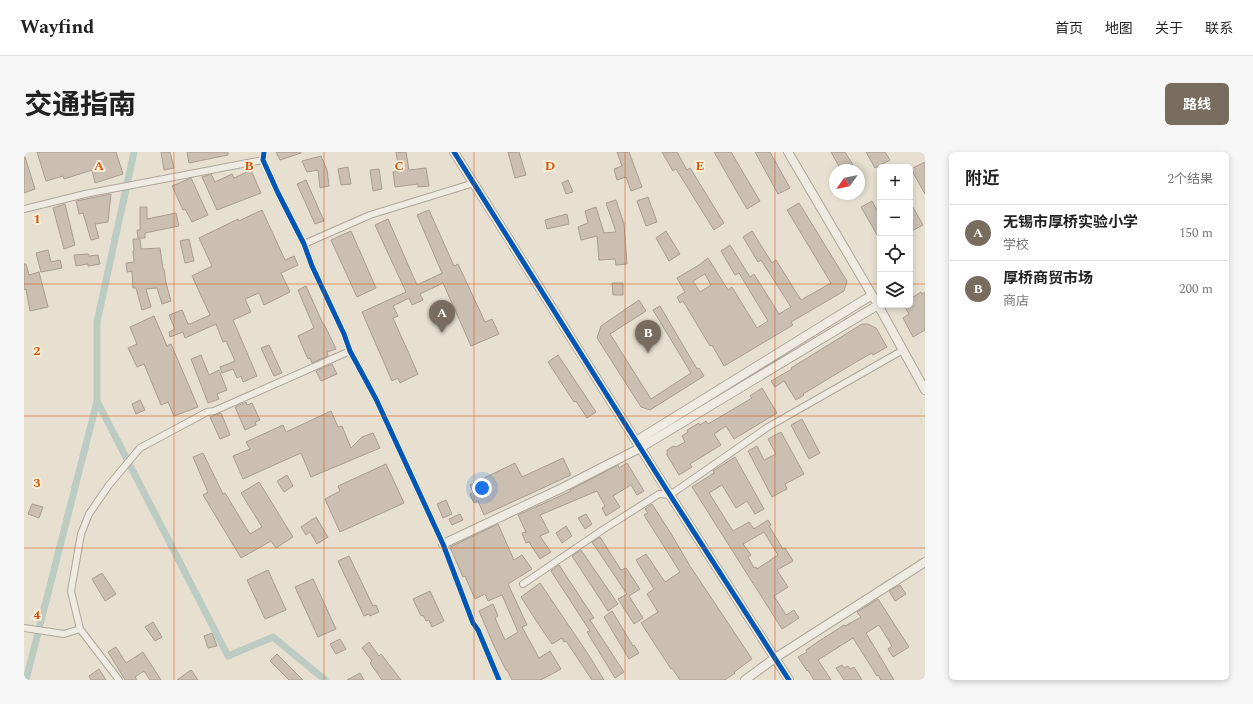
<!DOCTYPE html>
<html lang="zh">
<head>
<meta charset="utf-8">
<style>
	:root { --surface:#fff; --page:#f6f6f6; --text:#222; --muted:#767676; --line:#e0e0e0; --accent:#786c5e }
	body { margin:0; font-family:Spectral,"Noto Sans SC",serif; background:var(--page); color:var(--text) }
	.controls { position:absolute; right:12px; top:12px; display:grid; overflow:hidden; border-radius:6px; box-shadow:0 2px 6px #0003 }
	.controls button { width:36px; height:36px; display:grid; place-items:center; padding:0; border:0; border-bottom:1px solid var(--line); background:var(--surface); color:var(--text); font:20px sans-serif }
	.compass { position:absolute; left:805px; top:12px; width:36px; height:36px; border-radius:50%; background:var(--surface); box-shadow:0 2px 6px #0003; rotate:237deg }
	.you { position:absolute; left:458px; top:336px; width:14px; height:14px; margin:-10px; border:3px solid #fff; border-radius:50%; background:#1a73e8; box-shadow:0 0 0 6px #1a73e833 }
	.badge { display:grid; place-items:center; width:26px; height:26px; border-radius:50%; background:var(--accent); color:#fff; font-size:13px; font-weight:700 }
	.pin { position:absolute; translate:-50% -33px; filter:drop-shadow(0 1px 2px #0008) }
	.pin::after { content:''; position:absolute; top:21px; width:14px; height:12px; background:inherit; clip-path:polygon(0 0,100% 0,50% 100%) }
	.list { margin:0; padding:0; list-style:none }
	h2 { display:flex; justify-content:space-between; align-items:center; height:52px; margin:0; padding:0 16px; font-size:17px }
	h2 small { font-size:13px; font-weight:400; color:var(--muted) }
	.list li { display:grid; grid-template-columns:26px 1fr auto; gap:12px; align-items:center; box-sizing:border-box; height:56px; padding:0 16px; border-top:1px solid var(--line) }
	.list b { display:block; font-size:15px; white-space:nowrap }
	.list p { margin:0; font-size:13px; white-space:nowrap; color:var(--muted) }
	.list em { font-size:13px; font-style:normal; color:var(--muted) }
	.icon { flex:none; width:22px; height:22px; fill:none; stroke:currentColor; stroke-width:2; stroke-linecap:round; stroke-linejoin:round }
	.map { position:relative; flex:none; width:901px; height:528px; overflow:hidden; border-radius:6px }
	header { display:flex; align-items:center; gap:24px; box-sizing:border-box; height:56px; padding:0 20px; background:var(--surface); border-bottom:1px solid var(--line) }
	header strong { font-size:19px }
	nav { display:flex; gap:22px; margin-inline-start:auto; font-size:14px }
	.intro { display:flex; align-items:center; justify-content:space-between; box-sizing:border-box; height:96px; padding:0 24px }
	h1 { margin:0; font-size:28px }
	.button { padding:10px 18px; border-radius:6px; background:var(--accent); color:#fff; font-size:14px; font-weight:700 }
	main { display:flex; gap:24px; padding:0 24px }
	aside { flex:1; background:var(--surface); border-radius:6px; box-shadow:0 2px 6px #0003 }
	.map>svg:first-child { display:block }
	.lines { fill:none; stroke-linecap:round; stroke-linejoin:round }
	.canal { stroke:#bcccc2; stroke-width:7 }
	.building { fill:#cbbfb2; stroke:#a89c90; fill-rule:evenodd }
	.minor-casing { stroke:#ada599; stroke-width:8 }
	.tertiary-casing { stroke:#ada599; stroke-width:10 }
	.minor { stroke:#efebe3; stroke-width:6 }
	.tertiary { stroke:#efebe3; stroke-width:8 }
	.cycleway-casing { stroke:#f7eed8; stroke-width:8 }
	.cycleway { stroke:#0057b8; stroke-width:5 }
	.grid { fill:none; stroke:#d7550e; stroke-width:1; stroke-opacity:0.55 }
	.grid-label { font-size:13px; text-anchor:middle; font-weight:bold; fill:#d7550e; stroke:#f7eed8; stroke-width:4; stroke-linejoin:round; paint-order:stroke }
</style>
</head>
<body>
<header>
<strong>Wayfind</strong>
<nav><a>首页</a><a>地图</a><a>关于</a><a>联系</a></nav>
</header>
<div class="intro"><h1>交通指南</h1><a class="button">路线</a></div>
<main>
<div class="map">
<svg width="901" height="528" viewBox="0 0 901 528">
	<rect width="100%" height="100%" fill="#e7e0d1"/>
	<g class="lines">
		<path class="canal" d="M73 249 204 504 249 485 301 528
			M2 528 73 249V170L110 0"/>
	</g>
	<path class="building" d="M13 0H92L99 22 71 31 68 18 40 27 39 24 22 29Z
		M137 0H146L150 16 140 18Z
		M163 0H204V3L165 11Z
		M252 0H277V1L256 8Z
		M372 0H382L385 18 402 16 405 34 394 35V32L371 35 369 20 375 19Z
		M484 0H495L502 23 491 26Z
		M593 0H605L618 35 607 39 602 25 593 28 590 17 598 14Z
		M638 0H653L663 18 666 16 700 71 690 78 652 17 649 19Z
		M690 0H707L736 49 723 57Z
		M731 0H746L766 36 754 42Z
		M807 0H821L832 18H817Z
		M842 0H861L866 8 851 16Z
		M297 4 303 18 305 34 296 36 294 18 283 20 278 9Z
		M0 5H1L11 37 0 41Z
		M901 10V42L887 17Z
		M324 15 327 32 317 33 314 17Z
		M355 17 358 37 349 39 346 18Z
		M227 18 237 41 193 58 178 25 187 22 191 30 208 22 210 26Z
		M167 26 184 63 168 70 161 57 159 58 148 34Z
		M282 28 300 69 291 72 273 32Z
		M544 28 549 40 542 42 538 31Z
		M87 42 84 70 71 72 75 86 67 88 59 61 55 62 52 49Z
		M624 45 633 70 622 74 613 49Z
		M592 48 600 72 603 112 592 113 591 107 575 108 573 84 557 88 554 75 564 71 561 59 572 55 580 81 592 80 582 51Z
		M848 49 856 64V88L837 55Z
		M886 50 899 73 886 80Z
		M775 51 823 129 820 139 767 170 769 173 700 214 688 193 686 194 659 149 656 151 653 145 661 140 653 126 675 113 684 106 704 138 708 135 733 176 744 169 715 121 711 123 697 99 706 93 726 125 730 122 755 162 767 155 737 108 734 110 719 85 728 79 748 111 752 108 777 148 807 131 763 58ZM681 122 687 133 676 140 669 129Z
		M41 52 51 93 40 97 29 56Z
		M116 55H123V67L152 61 155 74 121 81V86H114L113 78H116Z
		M238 58 261 108 270 104 274 113 257 121 266 140 240 153 235 141 221 147 227 160 209 168 233 224 219 230 217 224 213 226 209 217 198 221 196 215 211 209 202 189 199 190 192 172 161 186 159 180 146 185 145 180 151 177 145 163 158 158 164 172H166L186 163 168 124 188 114 175 86 214 67 215 69Z
		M405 58 430 114 434 112 461 170 468 167 475 182 447 194 419 131 396 142 399 148 388 153 385 146 369 154 374 164 369 166 394 222 376 231 374 226 368 229 338 160 382 140 351 73 364 67 393 133 418 121 393 63Z
		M543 62 545 72 523 77 521 68Z
		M327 79 352 136 333 145 307 88Z
		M642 79 656 102 645 109 632 86Z
		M109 87H116L117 97 136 96 139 117H140L142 131 147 149 138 152 133 136 122 137 127 155 118 158 112 136H109L108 119 103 120 102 111 110 110 109 99H110Z
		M165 87 170 109 161 111 156 89Z
		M24 98 27 110 36 108 38 116 17 120 12 101Z
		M64 102 65 104 74 103 76 112 64 114V112L52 114 50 103Z
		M0 112H2L5 123 15 120 24 155 6 159 2 137 0 138Z
		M588 131H599V143H589Z
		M282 134 299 172H300L312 197 303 200 304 204 288 211 286 206 284 207 274 184 290 176 274 138Z
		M897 140 898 142 901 140V178L889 185 879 166 885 162 880 153H886V147Z
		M615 148 622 159 586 182 627 247 667 221 629 158 636 154 673 217 675 216 680 224 626 258 617 255 573 186 577 174Z
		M130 164 143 194 147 192 174 255 150 264 144 250 137 253 120 212 113 215 104 196 113 192 106 175Z
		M838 172H844L852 176 863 195 849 203 848 201 832 210 779 242 780 243 772 248 760 229 751 235 747 229 768 217 767 216Z
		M245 193 258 221 250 224 237 196Z
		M177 203 185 223 195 218 203 238 193 242 195 247 184 251 167 207Z
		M534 203 572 260 563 266 552 249 550 250 524 210Z
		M308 212 313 222 297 229 292 219Z
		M738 236 753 261 710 287 702 274 690 282 697 293 666 312 668 315 655 323 643 303V298L649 294 652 295 661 290 658 284 664 280 663 278 675 271 676 273 682 269 684 272 728 246 726 244Z
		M116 248 121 258 112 262 108 252Z
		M222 250 223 253 228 251 236 268 231 270 232 273 221 278 211 255Z
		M307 259 314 275 318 274 327 296 338 285 349 281 356 296 287 325 277 301 219 327 209 304 226 297 222 290 259 273 262 280Z
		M197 261 206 283 196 287 186 265Z
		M778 267 796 301 785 307 767 273Z
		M757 280 780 322 761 332 763 337 748 345 724 299 733 294 740 308 752 302 744 287Z
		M179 301 199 342 201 341 226 382 238 375 217 341 235 330 269 385 252 396 247 389 217 406 179 343 184 340 169 305Z
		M711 305 740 357 731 362 723 349 712 356 698 333 685 341 709 379 725 370 730 377 744 368 747 373 745 374 759 397 761 396 769 409 753 418 764 435 750 444 762 463 770 458 775 466 758 477 668 335 690 321 689 319ZM740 380 754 403 733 417 732 415 730 416 724 405 727 403 719 392Z
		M539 306 547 323 460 363 454 349 450 351 446 342 449 340 446 333 491 311 498 325Z
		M603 311 620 339 613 343 607 333 589 344 596 355 582 364 578 356 581 354 573 339 516 363 525 380 516 384 527 400 516 407 505 390 502 391 498 381 502 380 494 363 547 339 546 338 594 313 595 316Z
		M362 312 380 351 316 380 301 347 316 339 314 334Z
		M263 323 269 334 260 340 253 329Z
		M422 348 428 362 419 366 413 352Z
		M8 352 19 355 15 366 4 362Z
		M628 352 646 380 666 414 728 507 710 520 711 521 701 528H656L648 516 647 517 617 471 634 460 623 442 630 437 612 408 622 402 641 430 656 420 620 363 624 361 621 357Z
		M436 362 439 368 428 373 425 367Z
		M562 362 568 372 561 377 554 366Z
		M292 365 304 385 293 392 286 380 282 383 277 375Z
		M474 372 490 408 498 403 508 417 484 432 503 473 498 475 515 506 526 499 537 517 517 528H488L483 518H482L470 494 455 459 469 452 474 464 471 466 481 488 494 480 478 443 464 449 461 442 451 447 441 424 439 425 426 395Z
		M542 374 548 384 538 391 532 381Z
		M576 385 597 418 602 416 616 437 605 444 619 466 610 472 594 447 603 442 568 390Z
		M557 398 594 452 584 459 548 404Z
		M325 404 349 454 352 453 355 460 346 464 345 462 340 464 314 409Z
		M535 413 570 466 566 468 600 520 591 526 563 480 566 479 527 419Z
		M244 418 262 458 241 467 223 428Z
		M78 421 92 442 81 449 68 427Z
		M289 427 312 477 294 485 271 435Z
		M516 431 564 502 580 528H568L542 489 540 490 538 486 528 492 513 470 497 445Z
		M876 433 882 442 871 449 865 439Z
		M406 439 420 469 408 475 405 468 402 469 399 463 397 464 389 447Z
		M854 447 885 495 869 505 864 497 868 494 855 473 842 481 870 528H857L854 523 853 524 829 486 794 508 807 528H790L784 518 783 519 774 505 783 500 782 498 792 491 820 473 821 474 837 465 833 460Z
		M588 459 609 494 610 493 615 501 605 507 580 465Z
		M129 470 138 485 131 489 121 475Z
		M188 481 193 494 184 496 180 484Z
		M316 487 322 497 312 502 306 492Z
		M345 490 355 504 357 502 377 528H358L346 511 348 509 338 496Z
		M92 495 102 511 119 500 137 528H126L120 519 111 525 113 528H101L84 500Z
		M253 502 279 528H265L246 509Z
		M818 513 820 516 824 514 826 517 830 515 838 528H820L812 516Z
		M75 517 82 528H67L65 524Z
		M167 518 174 528H153Z
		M336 521 340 528H323Z"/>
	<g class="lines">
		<g class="minor-casing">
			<path id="minor" d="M240 0 239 8 254 41 280 92 288 114 320 182 326 199 352 247 419 392 449 471 454 478 475 528
				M0 57 61 42 239 8
				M280 92 346 63 450 31
				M499 432 580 377 635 342 646 343 744 275 879 198
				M0 476 40 482 56 477
				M95 528 56 477 47 439 57 382 65 362 85 333 116 296 183 260 190 259 326 199"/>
		</g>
		<g class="tertiary-casing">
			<path id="tertiary" d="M430 0 646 343 765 528
				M764 0 854 153 901 238
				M612 289 848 143
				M419 392 538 336 616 296 854 153
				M721 528 751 506 901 410"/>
		</g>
		<use href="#minor" class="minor"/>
		<use href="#tertiary" class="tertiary"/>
		<g class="cycleway-casing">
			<path id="cycleway" d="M240 0 239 8 254 41 280 92 288 114 320 182 326 199 352 247 419 392 449 471 454 478 475 528
				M430 0 646 343 765 528"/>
		</g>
		<use href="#cycleway" class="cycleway"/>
	</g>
	<path class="grid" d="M150 0V528M300 0V528M450 0V528M601 0V528M751 0V528M0 132H856M886 132H901M0 264H901M0 396H901"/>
	<g class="grid-label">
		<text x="75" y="18">A</text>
		<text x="225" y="18">B</text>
		<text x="375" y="18">C</text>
		<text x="526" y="18">D</text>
		<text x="676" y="18">E</text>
		<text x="13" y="71">1</text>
		<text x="13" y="203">2</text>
		<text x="13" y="335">3</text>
		<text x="13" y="467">4</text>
	</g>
</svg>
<div class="controls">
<button>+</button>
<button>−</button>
<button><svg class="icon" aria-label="locate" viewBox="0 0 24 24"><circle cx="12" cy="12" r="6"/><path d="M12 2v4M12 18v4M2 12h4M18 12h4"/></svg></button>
<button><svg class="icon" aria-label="layers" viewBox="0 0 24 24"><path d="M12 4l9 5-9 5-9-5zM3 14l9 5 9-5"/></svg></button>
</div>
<svg class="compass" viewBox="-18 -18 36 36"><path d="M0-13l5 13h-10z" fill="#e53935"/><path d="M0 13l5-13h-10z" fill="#767676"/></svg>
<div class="you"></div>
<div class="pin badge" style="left:418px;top:181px">A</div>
<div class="pin badge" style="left:624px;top:201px">B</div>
</div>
<aside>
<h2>附近<small>2个结果</small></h2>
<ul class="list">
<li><span class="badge">A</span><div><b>无锡市厚桥实验小学</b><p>学校</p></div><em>150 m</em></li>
<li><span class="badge">B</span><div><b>厚桥商贸市场</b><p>商店</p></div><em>200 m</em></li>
</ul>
</aside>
</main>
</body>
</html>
